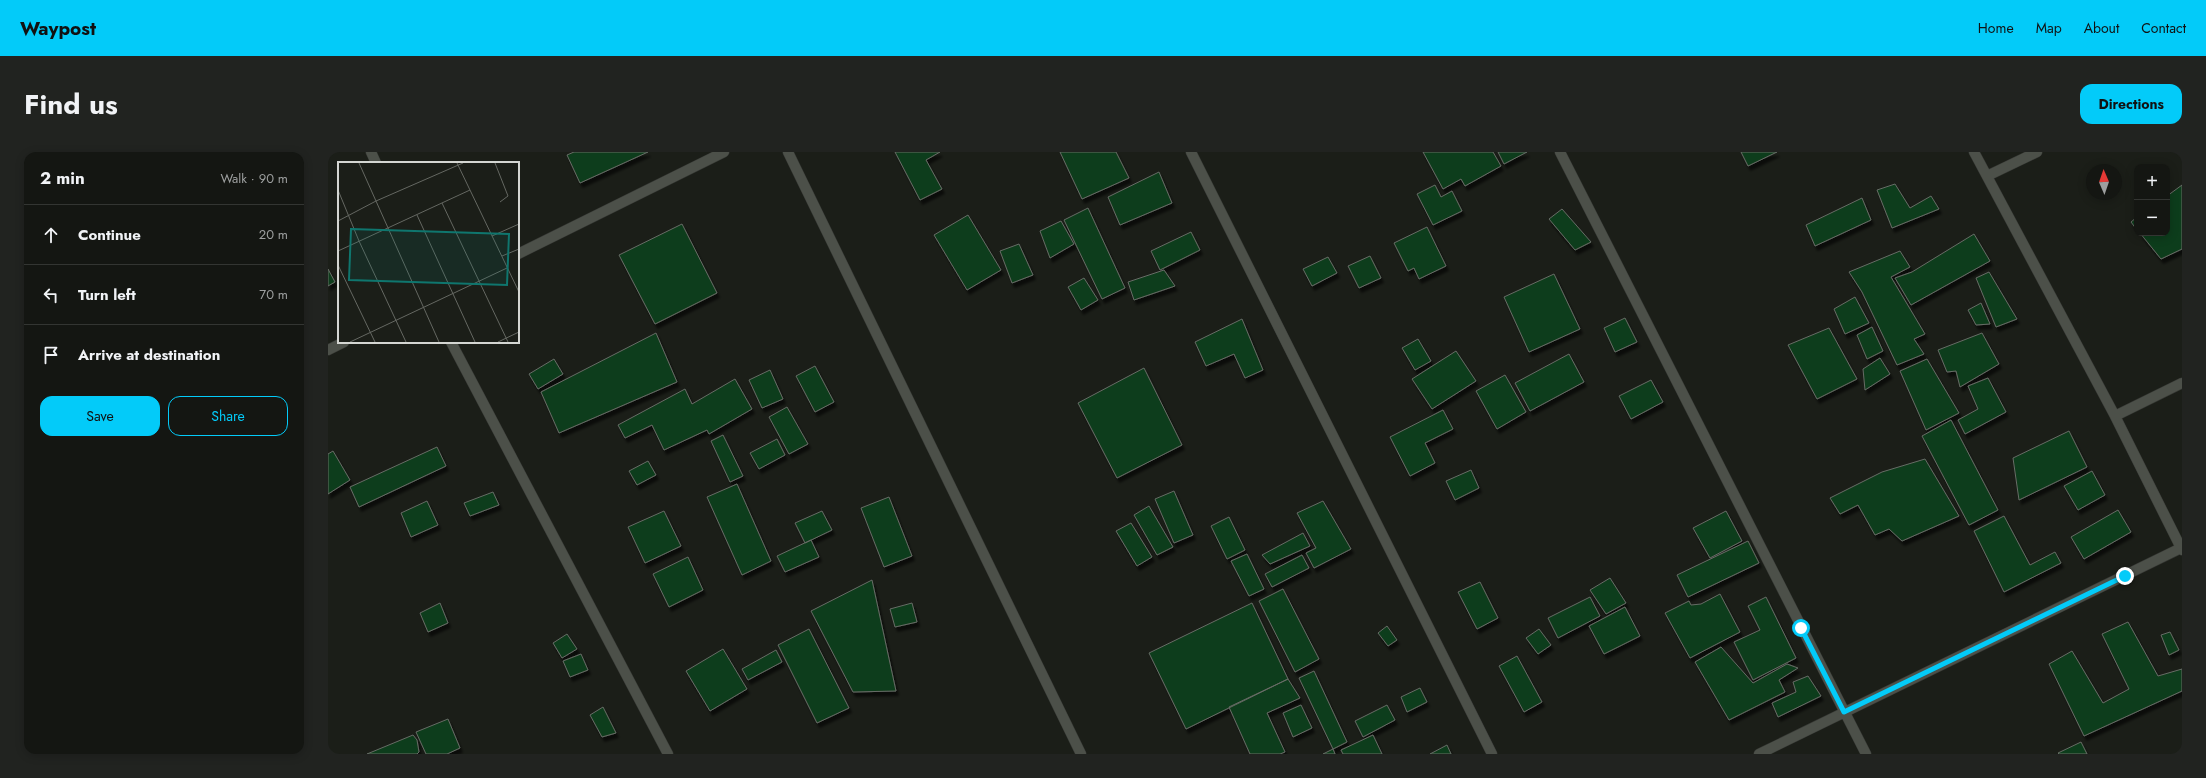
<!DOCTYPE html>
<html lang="en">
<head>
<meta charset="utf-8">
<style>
	:root { --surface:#141612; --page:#212320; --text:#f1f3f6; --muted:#9d9f9f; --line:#333532; --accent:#03cbf9 }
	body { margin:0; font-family:Jost,sans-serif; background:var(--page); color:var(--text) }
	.controls { position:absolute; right:12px; top:12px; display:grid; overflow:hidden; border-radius:8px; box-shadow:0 2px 10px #0003 }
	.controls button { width:36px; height:36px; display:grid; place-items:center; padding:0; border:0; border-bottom:1px solid var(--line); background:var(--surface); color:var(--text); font:20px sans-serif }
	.compass { position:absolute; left:1758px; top:12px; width:36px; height:36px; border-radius:50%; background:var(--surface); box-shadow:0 2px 10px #0003; rotate:358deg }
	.stop { position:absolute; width:12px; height:12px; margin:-9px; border:3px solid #03cbf9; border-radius:50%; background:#fff }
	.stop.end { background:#03cbf9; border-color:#fff; box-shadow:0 1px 4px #0008 }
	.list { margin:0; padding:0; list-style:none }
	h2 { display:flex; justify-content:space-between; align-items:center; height:52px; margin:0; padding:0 16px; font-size:17px }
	h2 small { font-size:13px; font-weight:400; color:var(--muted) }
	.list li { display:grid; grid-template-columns:26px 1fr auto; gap:12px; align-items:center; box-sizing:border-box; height:60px; padding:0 16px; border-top:1px solid var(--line) }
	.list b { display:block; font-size:15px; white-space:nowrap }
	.list em { font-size:13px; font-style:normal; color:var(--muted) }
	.actions { display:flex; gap:8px; padding:12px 16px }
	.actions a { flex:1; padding:9px 0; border:1px solid var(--accent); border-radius:12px; text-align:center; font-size:14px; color:var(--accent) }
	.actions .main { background:var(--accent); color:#111 }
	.icon { flex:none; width:22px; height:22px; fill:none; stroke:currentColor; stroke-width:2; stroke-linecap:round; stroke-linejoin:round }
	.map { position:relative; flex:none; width:1854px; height:602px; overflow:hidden; border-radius:12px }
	header { display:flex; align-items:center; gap:24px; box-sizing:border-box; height:56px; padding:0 20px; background:var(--accent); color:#111 }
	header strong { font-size:19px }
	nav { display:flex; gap:22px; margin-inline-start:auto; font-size:14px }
	.intro { display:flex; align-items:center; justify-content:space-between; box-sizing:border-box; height:96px; padding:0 24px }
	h1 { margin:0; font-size:28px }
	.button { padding:10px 18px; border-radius:12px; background:var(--accent); color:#111; font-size:14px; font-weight:700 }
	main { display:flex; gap:24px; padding:0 24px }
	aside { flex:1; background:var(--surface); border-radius:12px; box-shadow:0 2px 10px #0003 }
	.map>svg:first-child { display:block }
	.building { fill:#103c1a; stroke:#666c66; filter:url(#shadow) }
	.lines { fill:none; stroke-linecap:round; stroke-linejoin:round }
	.minor-casing { stroke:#373935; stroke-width:11 }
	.minor { stroke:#4c5049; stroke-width:10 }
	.route { stroke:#03cbf9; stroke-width:5 }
	.inset-road { fill:none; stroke:#656862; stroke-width:1 }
	.view { fill:#0f766e; fill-opacity:0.15; stroke:#0f766e; stroke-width:2 }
	.inset-edge { fill:none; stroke:#d4d6d2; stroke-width:2 }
</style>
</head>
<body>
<header>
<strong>Waypost</strong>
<nav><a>Home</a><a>Map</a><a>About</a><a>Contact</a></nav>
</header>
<div class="intro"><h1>Find us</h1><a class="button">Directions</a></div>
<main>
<aside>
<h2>2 min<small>Walk · 90 m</small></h2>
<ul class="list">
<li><svg class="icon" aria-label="ahead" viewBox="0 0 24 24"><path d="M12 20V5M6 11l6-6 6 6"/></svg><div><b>Continue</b></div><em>20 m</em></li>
<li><svg class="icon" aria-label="left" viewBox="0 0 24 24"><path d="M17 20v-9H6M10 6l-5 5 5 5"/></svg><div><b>Turn left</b></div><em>70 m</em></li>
<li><svg class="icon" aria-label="arrive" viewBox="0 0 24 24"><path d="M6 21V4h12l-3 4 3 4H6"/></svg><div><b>Arrive at destination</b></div></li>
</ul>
<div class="actions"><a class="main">Save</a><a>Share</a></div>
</aside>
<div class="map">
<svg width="1854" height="602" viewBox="0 0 1854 602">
	<defs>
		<filter id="shadow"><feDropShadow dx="2.5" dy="4.5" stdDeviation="1" flood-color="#0009"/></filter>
	</defs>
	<rect width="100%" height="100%" fill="#1b1e18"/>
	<path class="building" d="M246 0H320L252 31 239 3Z
		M567 0H612L598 8 614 37 592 48Z
		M732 0H788L801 26 754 47Z
		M1095 0H1165L1173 14 1137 34 1133 27 1115 37Z
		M1170 0H1199L1176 12Z
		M1413 0H1449L1420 14Z
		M831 20 844 51 792 73 780 45Z
		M1567 32 1582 56 1603 44 1611 57 1564 76 1549 38Z
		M1107 33 1113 45 1124 39 1134 59 1105 73 1089 42Z
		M1854 33V97L1833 107 1812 81H1839V44Z
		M1534 46 1543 68 1487 94 1478 73Z
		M760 56 797 136 774 147 736 68Z
		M1234 57 1263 90 1247 98 1221 67Z
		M640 63 673 118 639 138 606 83Z
		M1809 65V78L1803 70Z
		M733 69 746 92 722 106 712 79Z
		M354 72 389 141 327 172 291 103Z
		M1099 75 1118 114 1091 127 1086 116 1080 119 1066 91Z
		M863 80 872 98 832 118 823 99Z
		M1646 82 1662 109 1583 153 1567 126 1584 120Z
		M691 92 705 123 684 131 672 99Z
		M1572 99 1582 115 1563 125 1597 182 1586 187 1596 202 1569 213 1534 140 1521 120Z
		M1042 104 1053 126 1031 136 1020 114Z
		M1000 105 1009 121 984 134 975 117Z
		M0 117 7 130 0 134Z
		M836 118 847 134 806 148 800 130Z
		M1661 120 1689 167 1668 175 1648 126Z
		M1226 122 1252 177 1201 200 1176 145Z
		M756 126 770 148 753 158 740 135Z
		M1527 145 1541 171 1517 182 1506 157Z
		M1653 151 1662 172 1648 173 1640 158Z
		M1297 166 1309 190 1287 200 1276 176Z
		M914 167 935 218 917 226 906 202 878 214 867 190Z
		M1544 175 1555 199 1539 207 1529 183Z
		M1501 176 1529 227 1489 247 1460 193Z
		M328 181 349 230 231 281 213 240Z
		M1654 181 1671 212 1632 235 1628 219 1619 220 1610 198Z
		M1090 187 1103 209 1087 218 1074 196Z
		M1128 199 1148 229 1104 257 1084 227Z
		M1241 202 1256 230 1202 259 1187 231Z
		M1552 206 1562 222 1537 238 1535 217Z
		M226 207 235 222 210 237 201 222Z
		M1599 207 1631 261 1598 278 1572 219Z
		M487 214 506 250 487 260 468 224Z
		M816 216 854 293 789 326 750 251Z
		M442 218 455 247 434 256 421 228Z
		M1177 223 1198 260 1169 277 1148 239Z
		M1660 226 1678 260 1637 282 1630 268 1650 257 1640 234Z
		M407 227 424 257 381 282 379 278 336 298 324 273 297 286 290 273 357 237 364 252Z
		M1323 228 1335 250 1303 267 1291 244Z
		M459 255 480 292 461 302 441 265Z
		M1115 258 1125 277 1097 291 1107 311 1082 324 1062 285Z
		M1623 268 1670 358 1641 373 1594 284Z
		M1741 279 1759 315 1691 348 1685 306Z
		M395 283 415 324 402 330 383 289Z
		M449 287 457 303 431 317 422 301Z
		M109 295 118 314 31 355 22 335Z
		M5 299 22 328 0 342V302Z
		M1597 307 1631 364 1574 389 1561 377 1547 383 1530 353 1512 362 1502 346 1554 320Z
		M320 309 328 323 309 333 301 319Z
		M1143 318 1151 336 1127 348 1118 329Z
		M1764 319 1777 343 1750 358 1736 334Z
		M409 332 443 409 414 423 379 345Z
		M846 339 865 383 846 391 827 347Z
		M165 340 171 353 142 364 136 351Z
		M561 345 584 404 556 415 533 356Z
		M99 349 110 373 83 385 73 361Z
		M995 349 1023 397 986 416 978 401 988 396 969 361Z
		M821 354 845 395 829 403 806 363Z
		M1790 358 1803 380 1756 407 1743 385Z
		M336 359 353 394 317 411 300 375Z
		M494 359 504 378 477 391 467 371Z
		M1398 359 1414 389 1382 406 1365 376Z
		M1676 364 1702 413 1727 400 1733 411 1676 440 1646 379Z
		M901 365 917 398 899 407 883 374Z
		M803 371 824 405 809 414 788 379Z
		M975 381 982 394 942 412 934 403Z
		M483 388 491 405 457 420 449 404Z
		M1420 389 1431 411 1360 445 1349 423Z
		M919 402 936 437 921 444 903 409Z
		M974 403 981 416 944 435 937 422Z
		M360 405 375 438 341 455 325 422Z
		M1282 426 1298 451 1278 462 1262 438Z
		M544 428 568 539 525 540 483 459Z
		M1152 430 1170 466 1149 477 1130 440Z
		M955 437 991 507 967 520 931 449Z
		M1392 442 1412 480 1362 506 1337 461 1361 449 1363 453 1373 452Z
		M1262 445 1272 464 1230 486 1220 466Z
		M1438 445 1468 506 1425 528 1406 490 1432 478 1420 454Z
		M112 451 120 471 100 480 92 461Z
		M584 451 589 470 567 475 562 457Z
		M924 451 960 527 858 577 821 501Z
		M1297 455 1312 484 1276 502 1261 474Z
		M1800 470 1830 524 1854 517V539L1756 584 1721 512 1744 499 1775 551 1801 537 1774 482Z
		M1059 474 1069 488 1060 494 1050 481Z
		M481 477 521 556 489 571 450 493Z
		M1211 477 1223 493 1210 502 1198 486Z
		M1842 480 1851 498 1841 503 1833 483Z
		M239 482 249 497 234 506 225 491Z
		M1393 495 1425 531 1459 512 1470 516 1451 528 1457 540 1401 568 1367 510Z
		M395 497 419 537 382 559 358 519Z
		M448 498 454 510 420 528 414 517Z
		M253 502 260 518 242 525 235 509Z
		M1189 504 1214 550 1196 560 1171 514Z
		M986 519 1019 590 1005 597 971 526Z
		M1480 524 1493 544 1450 565 1444 551 1468 540 1465 530Z
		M960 527 972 546 939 561 957 600 952 602H922L901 555Z
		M1092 536 1099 550 1079 560 1073 545Z
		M973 553 984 576 965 585 955 561Z
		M1059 553 1067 568 1035 585 1027 569Z
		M275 555 288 581 274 585 262 563Z
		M120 567 132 596 119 602H98L88 580Z
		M85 583 89 588 91 600 89 602H39Z
		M1045 583 1054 602H1015L1013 598Z
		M1753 590 1759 602H1731L1730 601Z
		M1119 593 1123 602H1102Z
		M1005 597 1007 602H995Z"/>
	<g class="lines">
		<g class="minor-casing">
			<path id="minor" d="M43 0 48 11
				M460 0 753 602
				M863 0 1164 602
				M1232 0 1538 602
				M1646 0 1787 264 1854 398
				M1659 24 1709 0
				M190 102 396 0
				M123 190 340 602
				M0 198 16 190
				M1787 264 1854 231
				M1431 602 1853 396"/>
		</g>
		<use href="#minor" class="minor"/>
	</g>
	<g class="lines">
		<path class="route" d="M1473 476 1516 560 1797 424"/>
	</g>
	<g transform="translate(10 10)">
		<rect width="181" height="181" fill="#1b1e18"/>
		<path class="inset-road" d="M21 1 101 180M119 1 181 130M157 1 170 34 162 40M0 28 21 79 68 180M104 41 170 180M79 53 137 180M0 59 38 39 125 1M154 74 181 62M0 89 132 28M164 94 181 87M0 103 37 180M12 180 169 106M160 180 181 170"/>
		<path class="view" d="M13 67 171 72 169 123 11 118Z"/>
		<rect width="181" height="181" class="inset-edge"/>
	</g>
</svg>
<div class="controls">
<button>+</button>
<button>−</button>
</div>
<svg class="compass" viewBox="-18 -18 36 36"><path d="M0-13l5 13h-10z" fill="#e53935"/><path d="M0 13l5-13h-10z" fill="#9d9f9f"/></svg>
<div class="stop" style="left:1473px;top:476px"></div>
<div class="stop end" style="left:1797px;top:424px"></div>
</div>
</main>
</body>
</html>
